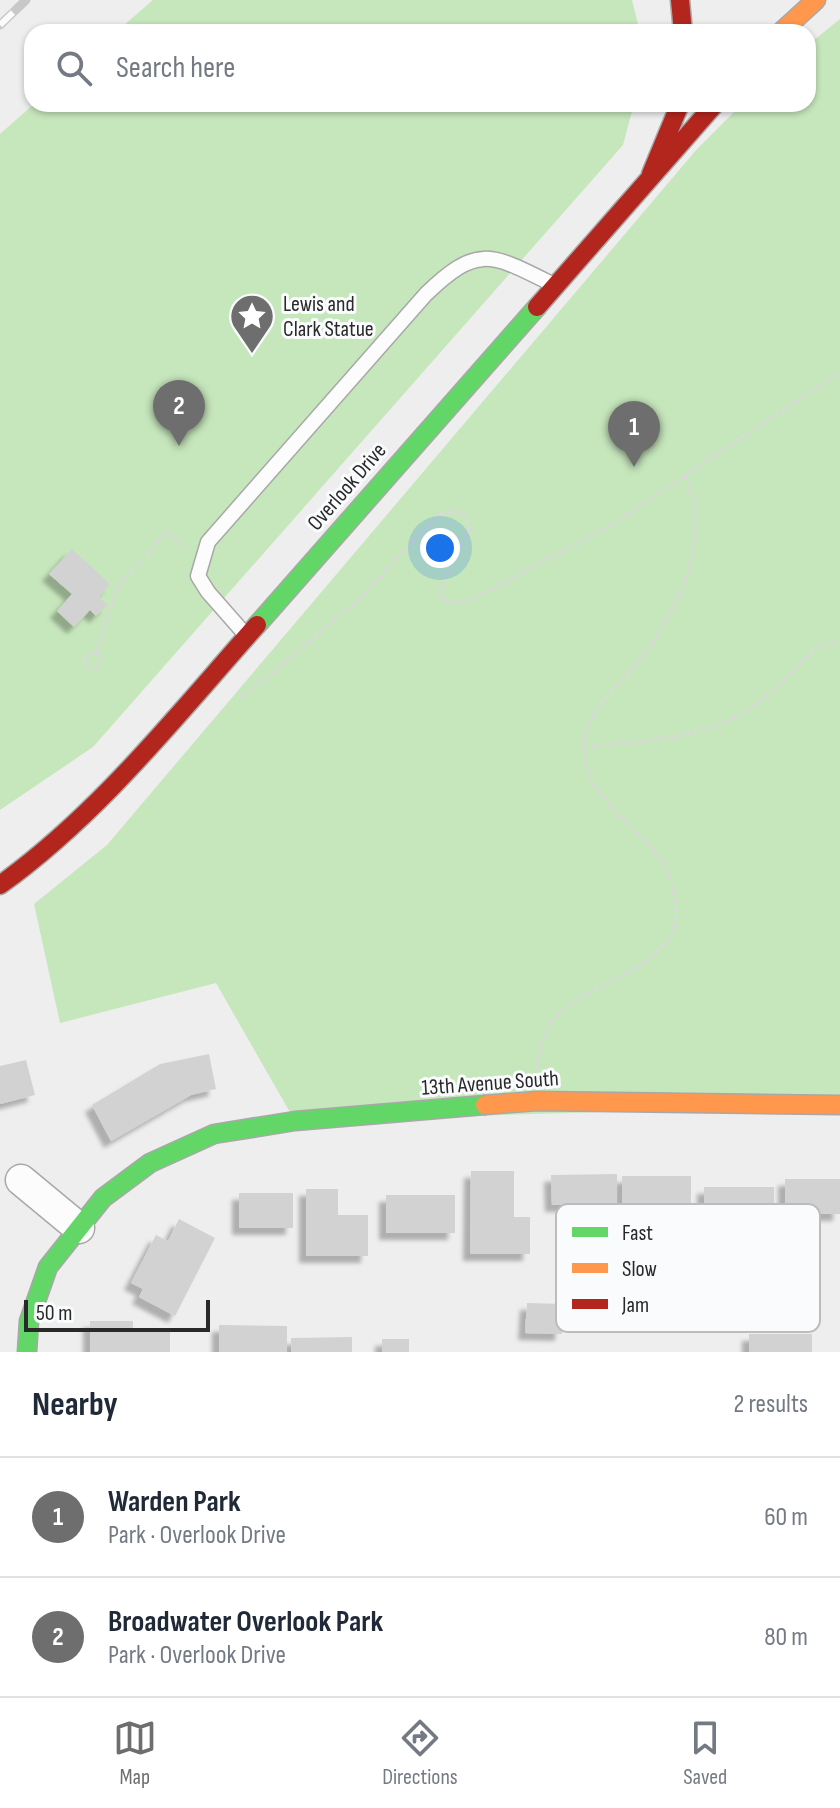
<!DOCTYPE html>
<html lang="en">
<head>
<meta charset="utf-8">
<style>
	:root { --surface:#fff; --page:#f6f6f7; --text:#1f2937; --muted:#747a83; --line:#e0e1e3; --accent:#6e6e6f }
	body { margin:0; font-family:"Sofia Sans Condensed",sans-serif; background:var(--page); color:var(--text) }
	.scale { position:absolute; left:24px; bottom:20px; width:186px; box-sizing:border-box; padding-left:8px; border:4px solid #29292a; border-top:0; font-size:22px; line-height:28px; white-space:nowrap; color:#29292a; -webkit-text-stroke:6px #fafbfc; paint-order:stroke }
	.you { position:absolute; left:440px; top:548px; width:28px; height:28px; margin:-20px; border:6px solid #fff; border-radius:50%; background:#1a73e8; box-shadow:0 0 0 12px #1a73e833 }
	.badge { display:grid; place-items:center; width:52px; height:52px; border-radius:50%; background:var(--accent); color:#fff; font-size:26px; font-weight:700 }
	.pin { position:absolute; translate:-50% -66px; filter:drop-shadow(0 2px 4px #0008) }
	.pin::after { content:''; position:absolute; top:42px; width:28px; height:24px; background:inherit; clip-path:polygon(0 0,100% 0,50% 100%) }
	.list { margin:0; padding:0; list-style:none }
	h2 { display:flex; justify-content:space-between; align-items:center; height:104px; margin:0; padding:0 32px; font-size:34px }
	h2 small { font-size:26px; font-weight:400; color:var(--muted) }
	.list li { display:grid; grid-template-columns:52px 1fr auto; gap:24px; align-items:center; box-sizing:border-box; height:120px; padding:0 32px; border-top:2px solid var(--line) }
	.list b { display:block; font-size:30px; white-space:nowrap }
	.list p { margin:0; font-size:26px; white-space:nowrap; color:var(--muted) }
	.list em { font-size:26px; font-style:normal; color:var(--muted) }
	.icon { flex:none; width:44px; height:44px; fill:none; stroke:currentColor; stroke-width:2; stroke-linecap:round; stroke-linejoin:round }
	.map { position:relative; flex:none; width:840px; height:1352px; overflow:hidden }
	.search { position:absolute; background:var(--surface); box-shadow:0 2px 6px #0004; left:24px; right:24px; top:24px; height:88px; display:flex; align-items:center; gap:20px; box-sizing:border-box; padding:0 28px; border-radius:24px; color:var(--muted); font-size:30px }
	.sheet { height:344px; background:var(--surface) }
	nav { display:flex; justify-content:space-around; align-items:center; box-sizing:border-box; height:112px; border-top:2px solid var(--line); background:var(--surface); font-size:22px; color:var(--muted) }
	nav a { display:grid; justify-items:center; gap:4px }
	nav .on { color:var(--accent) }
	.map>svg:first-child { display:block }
	.green { fill:#c6e6bc }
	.building { fill:#d2d2d2; filter:url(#shadow) }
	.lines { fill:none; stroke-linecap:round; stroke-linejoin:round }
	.lane-casing { stroke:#a8a8a8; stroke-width:17 }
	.street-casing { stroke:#a8a8a8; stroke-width:33 }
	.fast-casing { stroke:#a8a8a8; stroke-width:21 }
	.slow-casing { stroke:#a8a8a8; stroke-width:21 }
	.jam-casing { stroke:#a8a8a8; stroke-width:21 }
	.path { stroke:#d9d9d9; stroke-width:4; stroke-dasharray:4 4; stroke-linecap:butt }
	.lane { stroke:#fcfcfc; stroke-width:14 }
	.street { stroke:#fcfcfc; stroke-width:30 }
	.fast { stroke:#63d668; stroke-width:18 }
	.slow { stroke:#ff974d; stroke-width:18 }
	.jam { stroke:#b3261e; stroke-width:18 }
	.rail-casing { stroke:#c8c8c8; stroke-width:9 }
	.rail { stroke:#fafbfc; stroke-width:6; stroke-dasharray:18; stroke-linecap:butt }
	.labels { text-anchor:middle; stroke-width:6; stroke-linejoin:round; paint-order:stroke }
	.poi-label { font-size:22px; fill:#29292a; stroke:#fafbfc; text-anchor:start }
	.street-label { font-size:22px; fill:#29292a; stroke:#fafbfc }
	.key { fill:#fafbfc; stroke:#bbbcbd; stroke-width:2 }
	.key-label { font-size:22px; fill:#29292a }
</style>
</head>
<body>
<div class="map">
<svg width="840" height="1352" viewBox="0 0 840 1352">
	<defs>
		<filter id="shadow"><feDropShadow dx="-7" dy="7" stdDeviation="2" flood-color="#0004"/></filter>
	</defs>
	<rect width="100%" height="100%" fill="#eee"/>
	<path class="green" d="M153 0H632L640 32H116Z
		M840 19V1105L295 1121 216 983 60 1023 34 904 107 845 697 149 742 104H808V45Z
		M34 104H634L623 145 93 747 0 810V134Z"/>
	<path class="building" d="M72 549 110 584 99 597 107 605 96 616 90 610 74 627 57 611 72 594 49 574Z
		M209 1054 216 1089 191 1095 111 1141 92 1105 160 1064Z
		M26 1060 35 1095 0 1104V1066Z
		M471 1171H514V1217H530V1254H470Z
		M617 1174V1205H552L551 1175Z
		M622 1176H691V1234H638V1212H622Z
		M785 1179H840V1214H785Z
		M704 1187H774V1242H741V1223H704Z
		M306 1189H338V1215H368V1256H306Z
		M239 1193H293V1228H239Z
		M386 1195H455V1233H386Z
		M179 1219 215 1238 175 1316 139 1297 143 1289 131 1283 156 1235 168 1241Z
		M527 1303 564 1304 562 1334 525 1333Z
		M90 1321H133V1330H170V1352H90Z
		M219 1325 287 1326V1352H219Z
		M749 1334H812V1352H749Z
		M352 1337V1352H291V1338Z
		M382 1339H409V1352H382Z"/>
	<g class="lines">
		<g class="lane-casing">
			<path id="lane" d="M244 633 208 592 198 576 208 542 426 294C477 245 490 253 550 283"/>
		</g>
		<g class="street-casing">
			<path id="street" d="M21 1180 79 1228"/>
		</g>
		<g class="fast-casing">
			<path id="fast" d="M257 625 537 307
				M27 1352 29 1321 48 1267 103 1198 150 1163 214 1134 295 1121 485 1105"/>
		</g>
		<g class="slow-casing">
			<path id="slow" d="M781 32 816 0
				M485 1105 537 1101 840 1105"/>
		</g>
		<g class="jam-casing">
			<path id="jam" d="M680 0 683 32
				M651 174 680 104
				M537 307 715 104
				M0 885C99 814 176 716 257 625"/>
		</g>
		<path class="path" d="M85 661a8 8 0 1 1 16 0a8 8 0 1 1-16 0Z
			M96 653 118 587 167 532 188 548
			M239 696 251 691 358 600 439 515 453 510 463 515 470 525C463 552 443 568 441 598L456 604 475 598 616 522 840 372
			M583 748C659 738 725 741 782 682 798 666 815 638 840 645
			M537 1069C539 997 605 994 651 957 659 950 670 940 674 929 677 921 676 907 675 898 673 884 669 872 661 859 637 824 581 795 584 746 586 713 610 694 631 671 661 637 692 580 696 535 698 515 693 495 685 476"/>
		<use href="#lane" class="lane"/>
		<use href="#street" class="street"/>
		<use href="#fast" class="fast"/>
		<use href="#slow" class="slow"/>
		<use href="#jam" class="jam"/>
		<g class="rail-casing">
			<path id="rail" d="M0 25 26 0"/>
		</g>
		<use href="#rail" class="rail"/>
	</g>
	<defs>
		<g id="sight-pin" transform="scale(2.3)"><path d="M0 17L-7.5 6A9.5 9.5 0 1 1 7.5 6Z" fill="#6e6e6f" stroke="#fafbfc"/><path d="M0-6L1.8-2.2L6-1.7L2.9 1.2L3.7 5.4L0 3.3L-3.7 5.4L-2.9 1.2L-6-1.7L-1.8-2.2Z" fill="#fff"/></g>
	</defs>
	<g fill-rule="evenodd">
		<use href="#sight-pin" x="252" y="316"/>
	</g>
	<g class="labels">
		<g class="poi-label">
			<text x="283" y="311">Lewis and<tspan x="283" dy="25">Clark Statue</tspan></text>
		</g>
		<g class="street-label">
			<text transform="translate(346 486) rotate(-49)" y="8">Overlook Drive</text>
			<text transform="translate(490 1082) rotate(-4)" y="8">13th Avenue South</text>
		</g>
	</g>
	<rect x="556" y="1204" width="264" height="128" rx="12" class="key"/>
	<rect x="572" y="1227" width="36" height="10" fill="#63d668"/>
	<rect x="572" y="1263" width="36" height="10" fill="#ff974d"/>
	<rect x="572" y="1299" width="36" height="10" fill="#b3261e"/>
	<g class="key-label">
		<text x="622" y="1240">Fast</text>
		<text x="622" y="1276">Slow</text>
		<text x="622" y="1312">Jam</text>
	</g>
</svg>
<div class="scale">50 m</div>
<div class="you"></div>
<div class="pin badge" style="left:634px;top:467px">1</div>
<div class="pin badge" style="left:179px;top:446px">2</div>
<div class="search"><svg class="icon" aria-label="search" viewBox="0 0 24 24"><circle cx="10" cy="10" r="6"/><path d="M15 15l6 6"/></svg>Search here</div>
</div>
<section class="sheet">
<h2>Nearby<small>2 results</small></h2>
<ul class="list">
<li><span class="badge">1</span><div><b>Warden Park</b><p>Park · Overlook Drive</p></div><em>60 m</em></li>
<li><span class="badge">2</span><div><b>Broadwater Overlook Park</b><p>Park · Overlook Drive</p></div><em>80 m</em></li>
</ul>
</section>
<nav>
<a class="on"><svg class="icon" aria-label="map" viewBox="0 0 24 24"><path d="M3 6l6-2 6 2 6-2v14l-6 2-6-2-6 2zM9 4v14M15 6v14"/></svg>Map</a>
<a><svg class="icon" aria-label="directions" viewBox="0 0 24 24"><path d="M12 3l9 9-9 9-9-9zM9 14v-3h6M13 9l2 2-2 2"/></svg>Directions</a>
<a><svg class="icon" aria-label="saved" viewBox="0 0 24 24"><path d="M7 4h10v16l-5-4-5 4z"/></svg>Saved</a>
</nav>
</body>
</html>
